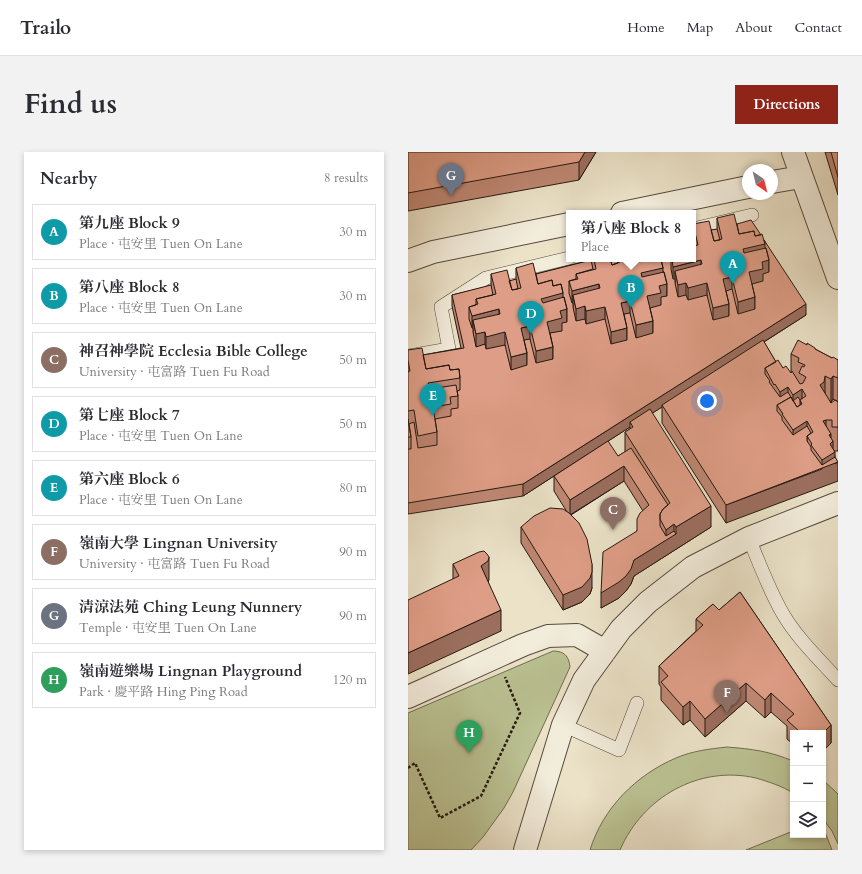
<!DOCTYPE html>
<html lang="en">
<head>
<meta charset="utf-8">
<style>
	:root { --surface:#fff; --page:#f2f2f3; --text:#2b2b33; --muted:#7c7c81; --line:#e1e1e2; --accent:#8f2418 }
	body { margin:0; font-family:Cardo,"Noto Serif TC",serif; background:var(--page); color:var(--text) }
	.controls { position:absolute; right:12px; bottom:12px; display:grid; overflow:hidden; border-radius:0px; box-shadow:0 2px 6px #0003 }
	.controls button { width:36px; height:36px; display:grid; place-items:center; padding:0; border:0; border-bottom:1px solid var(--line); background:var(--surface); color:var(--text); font:20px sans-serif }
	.compass { position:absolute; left:334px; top:12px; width:36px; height:36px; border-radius:50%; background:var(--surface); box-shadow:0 2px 6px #0003; rotate:145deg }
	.you { position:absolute; left:299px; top:249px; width:14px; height:14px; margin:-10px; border:3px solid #fff; border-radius:50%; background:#1a73e8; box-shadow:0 0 0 6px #1a73e833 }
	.badge { display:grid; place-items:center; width:26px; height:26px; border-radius:50%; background:var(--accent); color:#fff; font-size:13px; font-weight:700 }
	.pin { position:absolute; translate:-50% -33px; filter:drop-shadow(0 1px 2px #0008) }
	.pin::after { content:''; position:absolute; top:21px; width:14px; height:12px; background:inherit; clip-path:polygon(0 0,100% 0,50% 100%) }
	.popup { position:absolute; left:158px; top:58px; width:130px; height:52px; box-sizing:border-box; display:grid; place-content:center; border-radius:0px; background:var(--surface); filter:drop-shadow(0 1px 3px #0005); font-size:13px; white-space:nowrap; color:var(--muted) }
	.popup b { font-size:15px; color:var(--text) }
	.popup::after { content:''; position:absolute; left:50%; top:100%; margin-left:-8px; border:8px solid transparent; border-top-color:var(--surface) }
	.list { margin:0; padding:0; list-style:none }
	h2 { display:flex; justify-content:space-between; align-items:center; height:52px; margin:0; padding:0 16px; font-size:17px }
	h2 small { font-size:13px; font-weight:400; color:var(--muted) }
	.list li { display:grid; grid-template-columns:26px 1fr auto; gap:12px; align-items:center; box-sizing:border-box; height:56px; margin:0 8px 8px; padding:0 8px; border:1px solid var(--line); border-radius:0px }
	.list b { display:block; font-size:15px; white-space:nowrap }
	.list p { margin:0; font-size:13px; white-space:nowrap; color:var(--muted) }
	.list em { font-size:13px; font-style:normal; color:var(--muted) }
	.icon { flex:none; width:22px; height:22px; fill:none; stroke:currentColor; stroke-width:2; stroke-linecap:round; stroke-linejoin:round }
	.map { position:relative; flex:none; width:430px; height:698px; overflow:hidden; border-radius:0px }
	header { display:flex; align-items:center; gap:24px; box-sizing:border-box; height:56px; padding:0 20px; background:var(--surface); border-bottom:1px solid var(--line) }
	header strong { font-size:19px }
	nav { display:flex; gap:22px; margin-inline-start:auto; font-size:14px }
	.intro { display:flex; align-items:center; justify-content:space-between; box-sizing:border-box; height:96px; padding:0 24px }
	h1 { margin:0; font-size:28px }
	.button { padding:10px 18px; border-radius:0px; background:var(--accent); color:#fff; font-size:14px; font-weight:700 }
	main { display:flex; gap:24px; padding:0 24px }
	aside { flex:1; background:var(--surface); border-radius:0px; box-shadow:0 2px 6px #0003 }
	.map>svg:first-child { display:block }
	.green { fill:#bbc293; stroke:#706e52 }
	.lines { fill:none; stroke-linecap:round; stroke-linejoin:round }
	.lane-casing { stroke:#564b3e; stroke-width:14 }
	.street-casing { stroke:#564b3e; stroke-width:24 }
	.path { stroke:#251910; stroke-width:2.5; stroke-dasharray:3 2; stroke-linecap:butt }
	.lane { stroke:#f2ecdb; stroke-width:13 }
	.street { stroke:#f2ecdb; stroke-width:22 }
	.wall { fill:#bf8773; stroke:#251910; fill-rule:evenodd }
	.shaded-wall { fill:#9b6e5e; stroke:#251910 }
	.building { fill:#de9d86; stroke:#251910 }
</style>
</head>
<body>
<header>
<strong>Trailo</strong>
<nav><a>Home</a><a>Map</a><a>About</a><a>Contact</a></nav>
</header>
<div class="intro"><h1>Find us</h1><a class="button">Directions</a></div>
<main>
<aside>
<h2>Nearby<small>8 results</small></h2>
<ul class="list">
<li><span class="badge" style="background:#0f9aa8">A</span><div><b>第九座 Block 9</b><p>Place · 屯安里 Tuen On Lane</p></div><em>30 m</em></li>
<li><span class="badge" style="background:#0f9aa8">B</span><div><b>第八座 Block 8</b><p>Place · 屯安里 Tuen On Lane</p></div><em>30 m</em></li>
<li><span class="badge" style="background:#8d6e63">C</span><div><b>神召神學院 Ecclesia Bible College</b><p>University · 屯富路 Tuen Fu Road</p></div><em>50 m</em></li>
<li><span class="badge" style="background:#0f9aa8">D</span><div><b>第七座 Block 7</b><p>Place · 屯安里 Tuen On Lane</p></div><em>50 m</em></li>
<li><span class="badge" style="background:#0f9aa8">E</span><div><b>第六座 Block 6</b><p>Place · 屯安里 Tuen On Lane</p></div><em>80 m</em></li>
<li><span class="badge" style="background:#8d6e63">F</span><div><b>嶺南大學 Lingnan University</b><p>University · 屯富路 Tuen Fu Road</p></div><em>90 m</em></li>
<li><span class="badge" style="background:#6b7280">G</span><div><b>清涼法苑 Ching Leung Nunnery</b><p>Temple · 屯安里 Tuen On Lane</p></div><em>90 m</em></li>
<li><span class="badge" style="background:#2e9e5b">H</span><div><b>嶺南遊樂場 Lingnan Playground</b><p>Park · 慶平路 Hing Ping Road</p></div><em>120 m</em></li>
</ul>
</aside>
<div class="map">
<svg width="430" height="698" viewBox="0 0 430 698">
	<rect width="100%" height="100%" fill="#ebe2c8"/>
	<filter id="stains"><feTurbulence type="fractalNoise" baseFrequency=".005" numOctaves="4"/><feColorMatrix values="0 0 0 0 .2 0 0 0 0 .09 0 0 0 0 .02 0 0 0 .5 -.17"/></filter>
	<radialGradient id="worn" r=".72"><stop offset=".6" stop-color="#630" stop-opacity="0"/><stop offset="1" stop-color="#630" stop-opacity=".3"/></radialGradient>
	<path class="green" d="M145 499C156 499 161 504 162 515L105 640 96 656 75 685 63 698H0V561Z
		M319 595C344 597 361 599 385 609V641C374 634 361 630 348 626 291 613 235 645 212 698H182C195 656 228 623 268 606 284 599 301 597 319 595Z
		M415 628 430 642V692L424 679 415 667Z
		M415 675 424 698H338L385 679V683H415Z"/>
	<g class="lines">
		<g class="lane-casing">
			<path id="lane" d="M285 77 344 63
				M0 204 41 197 33 155 78 126 161 106
				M341 386C351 411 361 438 375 462 389 486 411 507 430 528
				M155 573 211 598 229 551"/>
		</g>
		<g class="street-casing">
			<path id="street" d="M385 0 430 126
				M364 30 393 25
				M214 61 340 35
				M0 109 25 100 161 72
				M0 545 115 493 140 484 169 483 197 499
				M117 698 155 573 176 528 213 477 240 450 285 415 341 386 430 351"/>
		</g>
		<path class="path" d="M0 616 7 611 32 666 73 644 112 561 97 525"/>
		<use href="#lane" class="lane"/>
		<use href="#street" class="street"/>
	</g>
	<path class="wall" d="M0 0H188L171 28 0 59Z
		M417 0H430V43Z
		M309 66 329 72 356 88 398 163 356 190 368 210 375 216 383 221V202L407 197 424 206 430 208V299H426L427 305 318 371 254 271V255L244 261 303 375 226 424 223 432 218 439 211 446 193 456 229 379 235 359 216 329 163 363 184 436 182 442 174 450 155 458 113 391V375L159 360 146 339V324L210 304 217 300V280L222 277V275L115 344 0 362V198L15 203 53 196 44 154V143L83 134V122L101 129 108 128V116L128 122 183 108V107H285V72L303 78H309ZM425 247 429 249 423 251 422 250H423Z
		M45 412 81 427 80 429 93 479 45 427Z
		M332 440 423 573V591L415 599V581H385V592L379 587V574L363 560 357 566 338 549 297 585 282 568 275 573 253 548V535L251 532V514L288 479V467L305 452 311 458Z"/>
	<path class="shaded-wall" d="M177 0H188L171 28V10Z
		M357 92 361 108V132L343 143 331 95Z
		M293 108V124L299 131V154L280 159V136L278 131V154L270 156V133L267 119V138H265V115Z
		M255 116 259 132V155L242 167 230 119Z
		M324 125V148L317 150 315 127Z
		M191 132V149L197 155V178L178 183V159L177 154V178L168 180V157L165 143V162H164V139Z
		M155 141 159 157V181L142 193 130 144Z
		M347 145V169L330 173V150Z
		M222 149V172L216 174 213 151Z
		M321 152V175L305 179V156Z
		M398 152V163L255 254 254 253V255L225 274 222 270V275L115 344V332Z
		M91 157V174L97 180V204L78 208V185L77 180V204L68 206V182L65 168V187L64 188V164Z
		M245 169V193L228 197V173Z
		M122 174V198L116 199 113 176Z
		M219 176V199L203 203V180Z
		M145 195V218L128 222V199Z
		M119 201V225L103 229V205Z
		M417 224V247L412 233Z
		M425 224V247L423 250V227Z
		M380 235V252L375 262 372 257V240Z
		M394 237V270V252L392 248V258L394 257V272L399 269V292L385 301V278L389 275V260L385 255V243Z
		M418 268V291L415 269Z
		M423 282V291L425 289V301L427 300V312L430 310V329L318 371V353L414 317V308L421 283Z
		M216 314V329L162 363V348Z
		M303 354V375L226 424 223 432 218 439 211 446 193 456V441L226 408 258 388V378L266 372V383L268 382V375Z
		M81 405V427L80 431 73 414Z
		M184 412V436L182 442 174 450 155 458V443Z
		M93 458V479L0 522V501Z
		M338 531V549L297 585V567Z
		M363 541V560L357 566V548Z
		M282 549V568L275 573V555Z
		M423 573V591L415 599V581Z"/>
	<path class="building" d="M0 0H177L171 10 0 41Z
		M423 0H430V25Z
		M326 62 331 82 346 79 347 84 354 82 357 92 335 97 336 101 358 96 361 108 354 110 355 117 341 120 347 145 330 150 324 125 315 127 321 152 305 156 299 131 280 136 278 131 270 133 267 119 294 112 293 108 265 115 264 107H285V94L290 93 285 72 301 69 306 89 314 87 309 66Z
		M343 68 353 83 347 84 346 79 331 82 329 72Z
		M309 77 312 88 306 89 303 78Z
		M285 85 287 94H285Z
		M356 88 398 152 115 332 0 351V297H3V285L1 272 6 270 10 296 29 293V280L27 267 43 264V257L50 256V244L49 239 52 238V226L51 217 42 218 41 213 18 217 15 203 56 196 44 143 83 133 85 143 68 147V153L61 155V167L64 176H65V180L68 195 77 192 78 197 97 193 103 218 119 213V201L116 188 122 187 128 211 145 207V195L142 181 154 179V171L159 170V157L156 145 155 146V141L153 132 145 134 144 128 130 132 128 122 183 108 185 117 168 122V127L161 129V141L164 151H165V155L168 169 177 167 178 172 197 167 203 192 219 188V176L216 162 222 161 228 186 245 181V169L242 156 253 153V145L259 144V132L256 120H255V116L253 107H263V117L265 127H267V131L270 145 278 143 280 148 299 143 305 168 321 164V152L318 139 324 137 330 162 347 157V145L344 132 355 129V122L361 120V108L358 96H357V92Z
		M186 107H202L204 113 212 110V107H245V108L253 107 255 116 233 121 234 125 256 120 259 132 251 134 253 141 239 144 245 169 228 173 222 149 213 151 219 176 203 180 197 155 178 159 177 154 168 157 165 143 192 136 191 132 164 139 161 129 170 127 168 122 188 117Z
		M202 107H209L210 111 204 113Z
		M125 111 130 132 144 128 145 134 153 132 155 141 133 147 135 151 156 145 159 157 152 159 154 166 139 170 145 195 128 199 122 174 113 176 119 201 103 205 97 180 78 185 77 180 68 182 65 168 92 162 91 157 64 164 61 155 70 152 68 147 88 142 83 122 99 118 104 138 113 136 108 116Z
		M108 127 110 137 104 138 101 129Z
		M355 188 368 210 357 216V222L362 229 361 230 372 245 380 240 385 249 390 245 392 248V253L389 255 383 245 369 253V259L374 265V268L385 283 399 274 403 281 399 284V289L403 295V298L414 313 427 305 430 310 318 353 254 253Z
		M390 188 399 193V191L407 196V197L424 206 425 205 430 208V226L425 224 423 227 417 224 416 230 412 233 423 251 427 248 430 250V275H424V268H418L415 269 423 282 421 283 425 289 422 292 427 300 414 308 403 293 404 292 399 284 405 280 399 269 385 278 374 262H375L369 253 383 245 389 255 394 252 392 248 398 244 394 237 385 243 380 235 372 240 367 232 366 233 357 216 370 208 375 216 378 214 383 221 384 219 392 232 395 231 398 225 391 221 394 214 396 215 397 213 390 210 391 206 383 202Z
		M14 196 18 217 41 213 42 218 51 217 52 226 20 231 22 237 48 233 50 244 42 245 43 252 25 255 29 280 10 284 6 258 0 259V220L2 219 0 208V198Z
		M242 257 303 354 268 375 266 372 258 378 252 367V362L255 357 262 351 217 280 225 275 222 270Z
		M0 267 3 285H0Z
		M200 289 210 304 223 296 260 353 255 357 252 362V374L258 384 266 379 268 382 226 408 223 417 218 424 211 430 193 441 195 400 229 379V367L232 361 241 353 216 314 162 348 146 324Z
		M142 356 155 357 161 361 171 371 179 387 184 412V420L182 426 174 435 155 443 113 375 126 364Z
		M76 399 79 402 81 405 80 409 73 414 93 458 0 501V448L51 424 45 412 71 400Z
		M332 440 423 573 415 581H393L379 568 386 562 363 541 357 548 338 531 297 567 282 549 275 555 253 530 260 524 251 514 295 473 288 467 305 452 311 458Z"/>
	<rect width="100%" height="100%" filter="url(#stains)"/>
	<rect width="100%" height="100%" fill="url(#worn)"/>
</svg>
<div class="controls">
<button>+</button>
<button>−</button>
<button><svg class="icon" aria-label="layers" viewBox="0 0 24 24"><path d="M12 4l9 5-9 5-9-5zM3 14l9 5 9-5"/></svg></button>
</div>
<svg class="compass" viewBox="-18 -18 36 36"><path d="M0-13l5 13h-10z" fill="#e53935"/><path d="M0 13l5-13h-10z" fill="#7c7c81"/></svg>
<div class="you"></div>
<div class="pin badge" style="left:325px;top:132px;background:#0f9aa8">A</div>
<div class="pin badge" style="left:223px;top:156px;background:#0f9aa8">B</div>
<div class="popup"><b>第八座 Block 8</b>Place</div>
<div class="pin badge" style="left:205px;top:378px;background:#8d6e63">C</div>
<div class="pin badge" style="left:123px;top:182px;background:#0f9aa8">D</div>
<div class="pin badge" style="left:25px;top:264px;background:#0f9aa8">E</div>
<div class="pin badge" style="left:319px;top:561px;background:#8d6e63">F</div>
<div class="pin badge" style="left:43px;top:44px;background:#6b7280">G</div>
<div class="pin badge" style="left:61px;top:601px;background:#2e9e5b">H</div>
</div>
</main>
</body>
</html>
